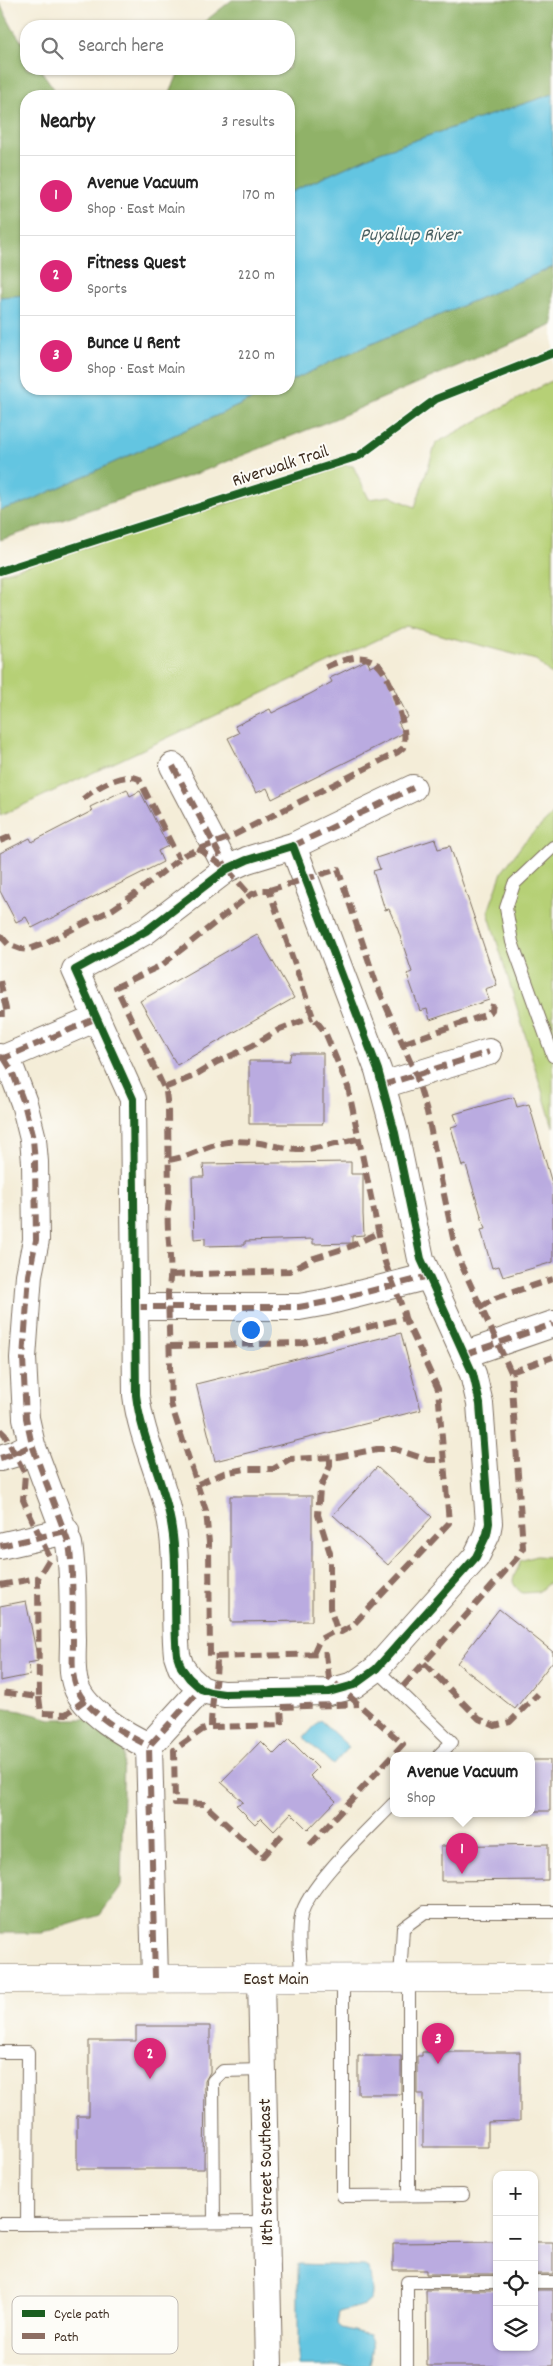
<!DOCTYPE html>
<html lang="en">
<head>
<meta charset="utf-8">
<style>
	:root { --surface:#fff; --page:#f2f2f2; --text:#222; --muted:#767676; --line:#e0e0e0; --accent:#db2777 }
	body { margin:0; font-family:Dekko,sans-serif; background:var(--page); color:var(--text) }
	.controls { position:absolute; right:15px; bottom:15px; display:grid; overflow:hidden; border-radius:10px; box-shadow:0 1px 4px #0004 }
	.controls button { width:45px; height:45px; display:grid; place-items:center; padding:0; border:0; border-bottom:1px solid var(--line); background:var(--surface); color:var(--text); font:25px sans-serif }
	.you { position:absolute; left:250px; top:1329px; width:18px; height:18px; margin:-12px; border:4px solid #fff; border-radius:50%; background:#1a73e8; box-shadow:0 0 0 8px #1a73e833 }
	.badge { display:grid; place-items:center; width:32px; height:32px; border-radius:50%; background:var(--accent); color:#fff; font-size:16px; font-weight:700 }
	.pin { position:absolute; translate:-50% -41px; filter:drop-shadow(0 1px 2px #0008) }
	.pin::after { content:''; position:absolute; top:26px; width:18px; height:15px; background:inherit; clip-path:polygon(0 0,100% 0,50% 100%) }
	.popup { position:absolute; left:390px; top:1752px; width:145px; height:65px; box-sizing:border-box; display:grid; place-content:center; border-radius:10px; background:var(--surface); filter:drop-shadow(0 1px 4px #0005); font-size:16px; white-space:nowrap; color:var(--muted) }
	.popup b { font-size:19px; color:var(--text) }
	.popup::after { content:''; position:absolute; left:50%; top:100%; margin-left:-10px; border:10px solid transparent; border-top-color:var(--surface) }
	.list { margin:0; padding:0; list-style:none }
	h2 { display:flex; justify-content:space-between; align-items:center; height:65px; margin:0; padding:0 20px; font-size:21px }
	h2 small { font-size:16px; font-weight:400; color:var(--muted) }
	.list li { display:grid; grid-template-columns:32px 1fr auto; gap:15px; align-items:center; box-sizing:border-box; height:80px; padding:0 20px; border-top:1px solid var(--line) }
	.list b { display:block; font-size:19px; white-space:nowrap }
	.list p { margin:0; font-size:16px; white-space:nowrap; color:var(--muted) }
	.list em { font-size:16px; font-style:normal; color:var(--muted) }
	.icon { flex:none; width:28px; height:28px; fill:none; stroke:currentColor; stroke-width:2; stroke-linecap:round; stroke-linejoin:round }
	.map { position:relative; flex:none; width:553px; height:2366px; overflow:hidden }
	.search { position:absolute; background:var(--surface); box-shadow:0 1px 4px #0004; left:20px; top:20px; width:275px; height:55px; display:flex; align-items:center; gap:12px; box-sizing:border-box; padding:0 18px; border-radius:20px; color:var(--muted); font-size:19px }
	.panel { position:absolute; background:var(--surface); box-shadow:0 1px 4px #0004; left:20px; top:90px; width:275px; height:305px; border-radius:20px }
	.map>svg:first-child { display:block }
	.green { fill:#b6d076; stroke:#787d4a }
	.forest { fill:#90b267; stroke:#666e42 }
	.water { fill:#63c5e1; stroke:#4f7880 }
	.building { fill:#baabe0 }
	.lines { fill:none; stroke-linecap:round; stroke-linejoin:round }
	.service-casing { stroke:#7c6e5f; stroke-width:14 }
	.minor-casing { stroke:#7c6e5f; stroke-width:28 }
	.secondary-casing { stroke:#7c6e5f; stroke-width:29 }
	.service { stroke:#fff; stroke-width:12 }
	.minor { stroke:#fff; stroke-width:26 }
	.secondary { stroke:#fff; stroke-width:28 }
	.quiet { stroke:#8d6e63; stroke-width:6; stroke-dasharray:12 6; stroke-linecap:butt }
	.cycleway-casing { stroke:#fdfcf7; stroke-width:11 }
	.cycleway { stroke:#1b5e20; stroke-width:8 }
	.labels { text-anchor:middle; stroke-width:4; stroke-linejoin:round; paint-order:stroke }
	.street-label { font-size:18px; fill:#3b2a1e; stroke:#fdfcf7 }
	.water-label { font-size:19px; font-style:italic; fill:#496062; stroke:#fdfcf7 }
	.key { fill:#fdfcf7; stroke:#c3bdb6; stroke-width:1 }
	.key-label { font-size:14px; fill:#3b2a1e }
</style>
</head>
<body>
<div class="map">
<svg width="553" height="2366" viewBox="0 0 553 2366">
	<rect width="100%" height="100%" fill="#fdfcf7"/>
	<filter id="ink" filterUnits="userSpaceOnUse"><feTurbulence type="fractalNoise" baseFrequency=".02" numOctaves="2"/><feDisplacementMap in="SourceGraphic" scale="10" xChannelSelector="R" yChannelSelector="G"/><feConvolveMatrix kernelMatrix="1 2 1 2 8 2 1 2 1" color-interpolation-filters="sRGB"/></filter>
	<filter id="wash" filterUnits="userSpaceOnUse"><feTurbulence type="fractalNoise" baseFrequency=".0096" numOctaves="4" result="noise"/><feDisplacementMap in="SourceGraphic" scale="20" xChannelSelector="R" yChannelSelector="G"/><feGaussianBlur stdDeviation="1.12" result="paint"/><feColorMatrix in="noise" values="0 0 0 0 0 0 0 0 0 0 0 0 0 0 0 0 0 1.4 0 .05"/><feComposite in="paint" operator="in"/></filter>
	<g filter="url(#wash)">
		<rect width="100%" height="100%" fill="#f4edd8"/>
		<path class="green" d="M553 380V676L536 660 407 626 0 816V574L303 480 345 465 353 466 369 499 390 496 415 507 436 443Z
			M553 814V1127L488 912 502 872 525 841Z
			M536 1556 551 1557 553 1561 551 1581 538 1592 522 1593C505 1579 517 1577 520 1561Z"/>
		<path class="forest" d="M232 0H553V94L380 152 289 193V96H169L180 69H289V26H199Z
			M0 4 13 29 26 48V69H40L59 96H26V295L0 297Z
			M553 267V325L332 420 198 473 0 540V510L27 502 275 389H289V382L343 356Z
			M0 1708 21 1711 51 1719H92L124 1744 121 1886 100 1915 42 1933H0Z"/>
		<path class="water" d="M553 94V267L343 356 289 382V193L380 152Z
			M26 295V389H275L27 502 0 510V297Z
			M320 1720 349 1747 333 1765 304 1738Z
			M298 2264 364 2266 369 2268C375 2306 375 2302 339 2312L337 2324 341 2328 369 2335C375 2345 372 2355 368 2366H298Z"/>
		<g id="blocks">
			<path class="building" d="M367 660 370 667 380 662 387 674 408 717 398 722 404 733 272 799 267 788 256 793 228 738 239 733 235 726 270 709 272 713 312 693 332 682 330 678Z
				M127 789 130 796 140 791 152 814 168 846 158 851 163 862 32 928 26 917 16 922 0 891V853L30 838 32 842 92 811 90 807Z
				M435 839 438 849 450 846 497 985 485 989 489 1000 430 1020 427 1009 420 1011 407 974 412 972 398 930 389 909 385 910 373 871 380 869 376 858Z
				M257 934 294 998 177 1065 140 1001Z
				M291 1053H323V1124H249V1061H289Z
				M514 1097 517 1107 529 1104 553 1187V1262L503 1277 499 1266 492 1268 481 1230 485 1229 466 1165 462 1166 451 1127 458 1125 454 1114Z
				M351 1162V1174H363V1214L364 1235 352 1236V1243L313 1244V1239L245 1241V1245L205 1246V1238L194 1239 192 1177H204L203 1164Z
				M401 1333 421 1410 215 1461 196 1384Z
				M377 1467 432 1517 388 1565 333 1515Z
				M230 1496H312V1621L230 1622Z
				M26 1601 38 1661 28 1663 30 1675 0 1681V1606Z
				M499 1609 553 1652V1661L515 1709 457 1663Z
				M289 1739 318 1768 310 1776 336 1801 308 1830 291 1813 274 1831 261 1818 255 1824 236 1805 243 1802 221 1782 261 1741 274 1754Z
				M531 1760H550V1811H531Z
				M548 1844V1880L441 1881V1846Z
				M136 2026H210V2072L205 2081 204 2169H77V2116H89V2041H136Z
				M422 2052H520V2121L488 2122V2147H423V2094H417V2056H422Z
				M358 2056H401V2094H358Z
				M497 2242V2274H426V2270H393V2243Z
				M534 2242H553V2274H534Z
				M426 2290H497V2347H534V2290H553V2366H427Z"/>
		</g>
	</g>
	<g filter="url(#ink)">
		<use href="#blocks" fill-opacity="0" stroke="#7c6e5f" stroke-width="1"/>
		<g class="lines">
			<g class="service-casing">
				<path id="service" d="M553 847 514 884 506 908 512 942 553 1056
					M376 1669 452 1742 439 1755
					M301 1978C301 1958 297 1936 301 1916 308 1885 369 1829 393 1804
					M343 1978V2196L463 2195
					M400 1978 403 1928 425 1912H553
					M409 1978V2196
					M0 2052H28L27 2224H0
					M214 2222 213 2081 223 2071 263 2070
					M27 2224 266 2222
					M534 2282H553
					M407 2366V2282H497"/>
			</g>
			<g class="minor-casing">
				<path id="minor" d="M173 766 227 869
					M293 846 378 1070 395 1133 421 1259 473 1374 480 1404 489 1523 487 1534 476 1557 376 1669 354 1685 329 1692 224 1694 210 1692 201 1689 189 1678 181 1667 177 1655C172 1608 180 1559 169 1513 160 1473 141 1436 136 1395L133 1099 75 970 146 931 227 869 247 860Z
					M293 846 413 788
					M0 1057 4 1058 97 1018
					M4 1058 12 1071 24 1103 33 1139 35 1162 36 1240 29 1275 23 1358 26 1418 32 1445 69 1544C74 1576 72 1608 73 1640 73 1655 71 1673 76 1686 84 1711 127 1736 149 1746
					M383 1085 489 1052
					M135 1307H299L327 1302 429 1276
					M466 1354 553 1324
					M0 1458 14 1454 32 1445
					M0 1546 66 1531
					M155 1978 149 1746 201 1689
					M261 1978 269 2366"/>
			</g>
			<g class="secondary-casing">
				<path id="secondary" d="M0 1979 553 1978"/>
			</g>
			<use href="#service" class="service"/>
			<use href="#minor" class="minor"/>
			<use href="#secondary" class="secondary"/>
			<path class="quiet" d="M173 766 227 869
				M83 799C95 788 123 771 139 779L179 859
				M0 841 12 836
				M293 846 413 788
				M198 848 227 869 250 895
				M269 890 338 869 376 983 416 1075 427 1112 453 1238 461 1264 511 1372 523 1548 517 1558 399 1691
				M0 935 8 944 21 949 27 950 43 944 113 909 135 894 184 855 228 838 398 752 403 748C407 733 402 720 398 706 383 656 368 646 320 670
				M0 981 7 1014H0
				M404 1043 485 1015 492 1010 493 1004
				M0 1057 4 1058 97 1018
				M4 1058 12 1071 24 1103 33 1139 35 1162 36 1240 29 1275 23 1358 26 1418 32 1445 69 1544C74 1576 72 1608 73 1640 73 1655 71 1673 76 1686 84 1711 127 1736 149 1746
				M383 1085 489 1052
				M164 1088 192 1077 217 1062 252 1046 280 1029 313 1017
				M169 1160C190 1157 207 1145 228 1142 254 1138 279 1150 305 1149 323 1148 341 1142 358 1139
				M172 1275 290 1271 314 1258 349 1247 378 1233
				M135 1307H299L327 1302 429 1276
				M480 1308 495 1298 553 1279
				M170 1346 303 1343 405 1318 438 1389 449 1523 352 1626 341 1632 337 1630 330 1608V1553L318 1515 320 1489 330 1466V1457
				M466 1354 553 1324
				M511 1372 553 1357
				M0 1430 5 1435 25 1474 23 1500 50 1558 38 1578 39 1697 0 1692
				M0 1458 14 1454 32 1445
				M198 1484 224 1473 245 1469H273L290 1459 338 1457 377 1449H395L428 1460H443
				M0 1546 66 1531
				M0 1585 38 1578
				M313 1654 320 1639 337 1630
				M424 1663 479 1719 495 1726 510 1722 538 1694
				M39 1697 41 1713 66 1714 85 1700
				M211 1727C211 1703 217 1681 217 1657
				M282 1835 262 1857 204 1804 175 1803 174 1750 202 1730 211 1727 282 1725 281 1707 359 1704
				M310 1845 403 1744 329 1678 326 1654 210 1657 209 1543 206 1511 171 1404 168 1292C175 1261 164 1231 169 1200L168 1108 166 1092 116 987 162 965 250 895 263 890H269L313 1017 325 1032 348 1087 384 1259C390 1279 400 1296 405 1318
				M155 1978 149 1746 201 1689"/>
			<g class="cycleway-casing">
				<path id="cycleway" d="M0 571 359 456 436 399 553 353
					M293 846 378 1070 395 1133 421 1259 473 1374 480 1404 489 1523 487 1534 476 1557 376 1669 354 1685 329 1692 224 1694 210 1692 201 1689 189 1678 181 1667 177 1655C172 1608 180 1559 169 1513 160 1473 141 1436 136 1395L133 1099 75 970 146 931 227 869 247 860Z"/>
			</g>
			<use href="#cycleway" class="cycleway"/>
		</g>
	</g>
	<g class="labels">
		<g class="street-label">
			<text transform="translate(280 465) rotate(-18)" y="6">Riverwalk Trail</text>
			<text x="276" y="1984">East Main</text>
			<text transform="translate(265 2172) rotate(-91)" y="6">18th Street Southeast</text>
		</g>
		<g class="water-label">
			<text x="410" y="240">Puyallup River</text>
		</g>
	</g>
	<rect x="12" y="2296" width="166" height="58" rx="8" class="key"/>
	<rect x="22" y="2310" width="23" height="7" fill="#1b5e20"/>
	<rect x="22" y="2333" width="23" height="6" fill="#8d6e63"/>
	<g class="key-label">
		<text x="54" y="2318">Cycle path</text>
		<text x="54" y="2341">Path</text>
	</g>
</svg>
<div class="controls">
<button>+</button>
<button>−</button>
<button><svg class="icon" aria-label="locate" viewBox="0 0 24 24"><circle cx="12" cy="12" r="6"/><path d="M12 2v4M12 18v4M2 12h4M18 12h4"/></svg></button>
<button><svg class="icon" aria-label="layers" viewBox="0 0 24 24"><path d="M12 4l9 5-9 5-9-5zM3 14l9 5 9-5"/></svg></button>
</div>
<div class="you"></div>
<div class="pin badge" style="left:462px;top:1874px">1</div>
<div class="popup"><b>Avenue Vacuum</b>Shop</div>
<div class="pin badge" style="left:150px;top:2079px">2</div>
<div class="pin badge" style="left:438px;top:2064px">3</div>
<div class="search"><svg class="icon" aria-label="search" viewBox="0 0 24 24"><circle cx="10" cy="10" r="6"/><path d="M15 15l6 6"/></svg>Search here</div>
<section class="panel">
<h2>Nearby<small>3 results</small></h2>
<ul class="list">
<li><span class="badge">1</span><div><b>Avenue Vacuum</b><p>Shop · East Main</p></div><em>170 m</em></li>
<li><span class="badge">2</span><div><b>Fitness Quest</b><p>Sports</p></div><em>220 m</em></li>
<li><span class="badge">3</span><div><b>Bunce U Rent</b><p>Shop · East Main</p></div><em>220 m</em></li>
</ul>
</section>
</div>
</body>
</html>
